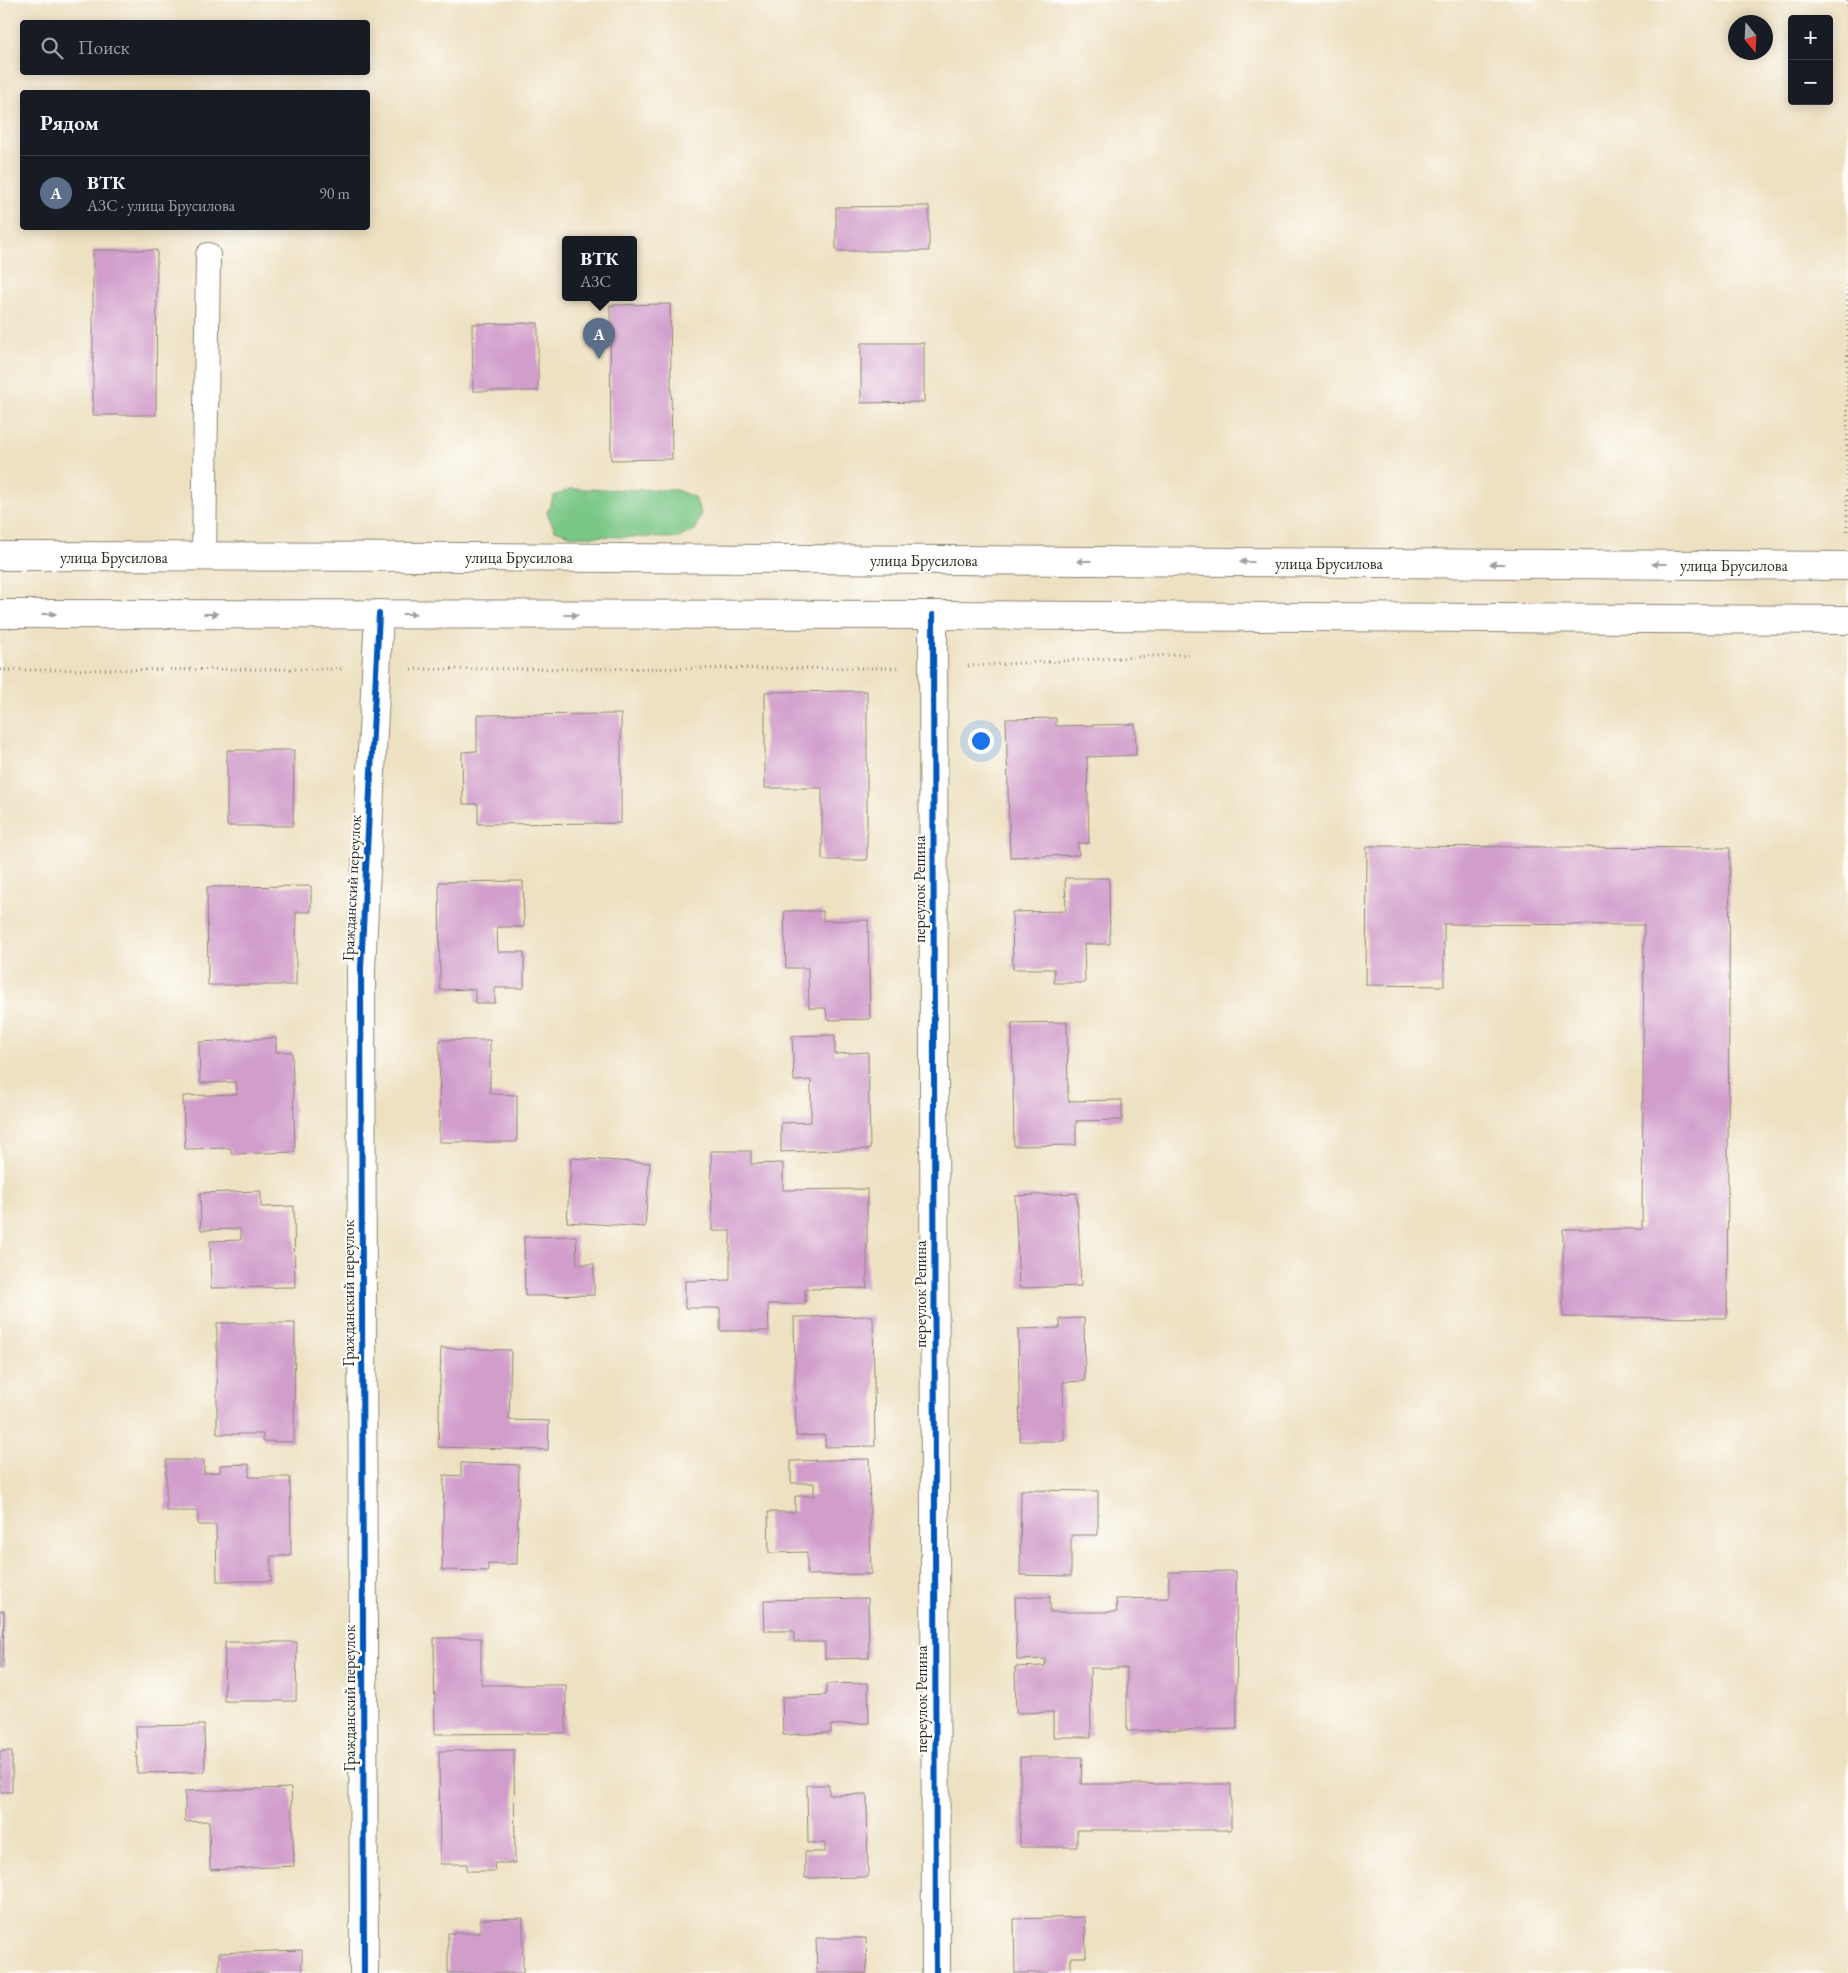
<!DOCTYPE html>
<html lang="ru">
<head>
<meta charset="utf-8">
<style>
	:root { --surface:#171b24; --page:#242831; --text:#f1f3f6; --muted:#9ea1a6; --line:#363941; --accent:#1a73e8 }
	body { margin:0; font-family:"EB Garamond",serif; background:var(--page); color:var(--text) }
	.controls { position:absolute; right:15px; top:15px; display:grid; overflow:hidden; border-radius:5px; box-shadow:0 2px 12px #0003 }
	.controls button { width:45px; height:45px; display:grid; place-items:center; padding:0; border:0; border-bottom:1px solid var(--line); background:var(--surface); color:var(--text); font:25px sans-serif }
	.compass { position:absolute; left:1728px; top:15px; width:45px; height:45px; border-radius:50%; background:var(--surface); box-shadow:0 2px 12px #0003; rotate:162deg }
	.you { position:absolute; left:980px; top:740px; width:18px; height:18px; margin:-12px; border:4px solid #fff; border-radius:50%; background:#1a73e8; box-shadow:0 0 0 8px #1a73e833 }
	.badge { display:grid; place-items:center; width:32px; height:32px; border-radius:50%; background:var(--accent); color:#fff; font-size:16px; font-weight:700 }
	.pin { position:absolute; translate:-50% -41px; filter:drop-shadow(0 1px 2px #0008) }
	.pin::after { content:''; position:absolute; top:26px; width:18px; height:15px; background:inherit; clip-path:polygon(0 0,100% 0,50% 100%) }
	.popup { position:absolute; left:562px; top:236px; width:75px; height:65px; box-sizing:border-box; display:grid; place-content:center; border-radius:5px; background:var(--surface); filter:drop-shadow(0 1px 4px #0005); font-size:16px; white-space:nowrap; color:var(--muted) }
	.popup b { font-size:19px; color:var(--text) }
	.popup::after { content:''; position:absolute; left:50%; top:100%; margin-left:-10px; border:10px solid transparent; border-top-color:var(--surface) }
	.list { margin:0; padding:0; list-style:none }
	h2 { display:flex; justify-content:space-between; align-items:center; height:65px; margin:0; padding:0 20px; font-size:21px }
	h2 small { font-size:16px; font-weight:400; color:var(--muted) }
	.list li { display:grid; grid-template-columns:32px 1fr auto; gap:15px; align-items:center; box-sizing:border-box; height:75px; padding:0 20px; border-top:1px solid var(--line) }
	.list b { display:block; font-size:19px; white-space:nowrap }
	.list p { margin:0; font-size:16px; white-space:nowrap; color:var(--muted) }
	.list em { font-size:16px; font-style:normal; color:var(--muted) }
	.icon { flex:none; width:28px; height:28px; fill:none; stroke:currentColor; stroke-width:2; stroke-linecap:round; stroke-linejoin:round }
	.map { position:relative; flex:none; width:1848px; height:1973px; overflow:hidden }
	.search { position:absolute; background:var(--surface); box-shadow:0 2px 12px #0003; left:20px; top:20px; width:350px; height:55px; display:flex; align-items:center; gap:12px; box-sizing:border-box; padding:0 18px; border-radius:5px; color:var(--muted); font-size:19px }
	.panel { position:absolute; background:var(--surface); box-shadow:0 2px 12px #0003; left:20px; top:90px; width:350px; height:140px; border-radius:5px }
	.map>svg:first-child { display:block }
	.green { fill:#7ac786; stroke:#527958 }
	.building { fill:#d19ecc }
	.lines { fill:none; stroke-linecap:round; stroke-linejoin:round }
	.lane-casing { stroke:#8c8676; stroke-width:26 }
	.street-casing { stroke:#8c8676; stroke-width:30 }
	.primary-casing { stroke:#8c8676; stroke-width:30 }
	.path { stroke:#8c8676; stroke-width:3; stroke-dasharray:1 4; stroke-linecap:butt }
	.lane { stroke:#fff; stroke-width:24 }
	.street { stroke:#fff; stroke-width:28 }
	.primary { stroke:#fff; stroke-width:28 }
	.cycleway-casing { stroke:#fdfcf7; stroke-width:9 }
	.cycleway { stroke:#0057b8; stroke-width:6 }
	.oneway { fill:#a0a0a0 }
	.labels { text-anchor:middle; stroke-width:4.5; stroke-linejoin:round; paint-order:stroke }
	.street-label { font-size:16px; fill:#2b2b2b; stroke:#fdfcf7 }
</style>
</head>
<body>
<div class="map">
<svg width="1848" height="1973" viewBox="0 0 1848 1973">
	<rect width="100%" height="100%" fill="#fdfcf7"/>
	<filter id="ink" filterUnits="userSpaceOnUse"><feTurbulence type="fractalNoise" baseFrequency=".02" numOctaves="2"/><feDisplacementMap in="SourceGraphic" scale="10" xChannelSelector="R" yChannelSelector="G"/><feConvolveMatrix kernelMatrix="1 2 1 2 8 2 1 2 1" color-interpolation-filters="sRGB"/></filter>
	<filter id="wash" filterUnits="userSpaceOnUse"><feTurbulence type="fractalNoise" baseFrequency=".0096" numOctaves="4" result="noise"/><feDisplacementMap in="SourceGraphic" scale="20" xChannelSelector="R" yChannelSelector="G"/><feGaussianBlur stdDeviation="1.12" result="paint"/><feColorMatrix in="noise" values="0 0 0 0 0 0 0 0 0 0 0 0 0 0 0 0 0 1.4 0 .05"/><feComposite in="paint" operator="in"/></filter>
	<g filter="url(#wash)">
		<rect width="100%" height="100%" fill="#eee1c2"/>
		<path class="green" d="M570 489 676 490 694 497 701 513 695 530 678 538 573 536 555 530 547 513 554 496Z"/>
		<g id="blocks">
			<path class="building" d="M929 206V251H836V207Z
				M93 250H157L156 415H93Z
				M670 304 672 459 611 460 610 305Z
				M538 323V391H473L472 324Z
				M861 343H924V402L861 403Z
				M867 691V860H822V788H765V692Z
				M621 714V823L478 824V804H463L462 752 477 751V715Z
				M1056 718V726L1135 724 1136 755 1087 757 1089 843H1078L1079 855 1010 857 1006 719Z
				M227 750H294L293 826H227Z
				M1367 846 1730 848 1727 1318 1563 1317V1229H1642L1644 925 1444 924V986L1366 985Z
				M1065 878H1109L1110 944H1084L1085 983H1054V969H1013L1012 912 1066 911Z
				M523 881 524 927H497L498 952H524V988H495V1003H475V989L440 990 439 882Z
				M311 886V912H296V985H208L207 887Z
				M784 911H823V921L868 920 870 1019 827 1020 826 1008H809L808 968H786Z
				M1067 1022 1068 1101 1122 1100V1120L1076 1121V1145L1014 1146 1012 1023Z
				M835 1035V1054L868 1052 870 1149 781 1152V1123L811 1122V1080L794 1081 792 1036Z
				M276 1038V1052H292L295 1152 231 1154V1148L185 1149 183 1096 237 1094 236 1082 200 1083 199 1042Z
				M440 1040H490V1094L517 1095V1142H439Z
				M711 1151H751V1164L783 1163V1190L867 1189V1288L805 1289V1304H768L769 1331H720V1308H685V1281L730 1280V1231H712Z
				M571 1158 650 1163 645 1227 567 1222Z
				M261 1191V1207L294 1206 295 1287 211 1288 210 1241 241 1240 240 1229 201 1230 200 1193Z
				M1077 1193 1081 1286 1019 1288 1015 1196Z
				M576 1236 577 1264H594V1295L525 1296 524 1237Z
				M873 1316 875 1446 825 1447V1435L796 1436 794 1317Z
				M1084 1318 1085 1381 1063 1382 1064 1441H1020L1018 1329 1060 1328V1319Z
				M217 1323H295L294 1442 263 1441V1434H217Z
				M441 1348 511 1350 509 1420 549 1421 548 1450 438 1447Z
				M869 1459 871 1574 807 1575V1552L769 1553 768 1512H795V1496H814V1483H791V1461Z
				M166 1460H204V1473L220 1472V1465L249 1464V1477H290L291 1556H271V1581H217L216 1525H198V1511H166Z
				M461 1463 519 1465 517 1564H488V1571L442 1570 444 1475 461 1476Z
				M1021 1490 1098 1491V1535H1071V1576L1020 1575Z
				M1236 1571 1237 1729 1127 1731V1668H1090L1091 1737H1053V1712L1016 1713 1015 1667 1045 1666V1659L1017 1660 1015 1597H1050V1612H1117L1116 1599 1169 1598V1572Z
				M868 1598 869 1658 825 1659V1642H794V1631H765L764 1600Z
				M0 1611H4L3 1668H0Z
				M434 1638H481V1685H566V1733L435 1734Z
				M225 1642H297L296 1701H224Z
				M868 1683 869 1723 831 1725V1733L783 1735 782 1697 826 1695V1684Z
				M204 1725 205 1772 137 1773 136 1726Z
				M514 1750 515 1863H494L495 1871H467V1864H440L439 1751Z
				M0 1751H12V1792H0Z
				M1020 1757H1082L1081 1784H1231V1830H1077V1847H1020Z
				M807 1785H829V1795L867 1794 868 1877 805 1878V1852H825V1843H808Z
				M291 1788 294 1866 210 1870 209 1821 185 1822V1791Z
				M1085 1917 1086 1957H1071V1973H1015L1014 1919Z
				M523 1918V1973H448V1933H480V1919Z
				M816 1938H866L867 1973H817Z
				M302 1950V1973H219V1953Z"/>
		</g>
	</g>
	<g filter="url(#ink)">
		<use href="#blocks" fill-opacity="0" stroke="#8c8676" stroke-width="1"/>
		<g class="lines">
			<g class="lane-casing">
				<path id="lane" d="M204 557 208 255"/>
			</g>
			<g class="street-casing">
				<path id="street" d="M933 615 936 1973
					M364 1973 361 968 379 614"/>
			</g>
			<g class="primary-casing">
				<path id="primary" d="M0 556 471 557 1848 566
					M0 614 933 615 1848 620"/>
			</g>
			<path class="path" d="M1848 0V36
				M1847 531 1848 279
				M968 666 1192 654
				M411 669 899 668
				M0 670 342 669"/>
			<use href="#lane" class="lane"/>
			<use href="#street" class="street"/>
			<use href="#primary" class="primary"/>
			<g class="cycleway-casing">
				<path id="cycleway" d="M933 615 936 1973
					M364 1973 361 968 379 614"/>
			</g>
			<use href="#cycleway" class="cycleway"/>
		</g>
		<defs><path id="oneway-solid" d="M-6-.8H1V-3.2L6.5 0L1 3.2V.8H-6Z" transform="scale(1.25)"/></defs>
		<g class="oneway">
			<use href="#oneway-solid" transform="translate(1084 561) rotate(-180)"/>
			<use href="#oneway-solid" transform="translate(1247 562) rotate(-180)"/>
			<use href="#oneway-solid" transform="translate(1497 564) rotate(-180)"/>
			<use href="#oneway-solid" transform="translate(1659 564) rotate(-180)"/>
			<use href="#oneway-solid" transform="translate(49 614)"/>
			<use href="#oneway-solid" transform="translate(211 614)"/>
			<use href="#oneway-solid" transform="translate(409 614)"/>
			<use href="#oneway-solid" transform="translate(571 615)"/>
		</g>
	</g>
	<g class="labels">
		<g class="street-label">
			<text x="114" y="563">улица Брусилова</text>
			<text x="519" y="563">улица Брусилова</text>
			<text x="924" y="566">улица Брусилова</text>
			<text x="1329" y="569">улица Брусилова</text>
			<text x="1734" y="571">улица Брусилова</text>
			<text transform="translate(351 888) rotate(-87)" y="6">Гражданский переулок</text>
			<text transform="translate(919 889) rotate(-90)" y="6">переулок Репина</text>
			<text transform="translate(348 1293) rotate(-90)" y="6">Гражданский переулок</text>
			<text transform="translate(920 1294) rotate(-90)" y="6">переулок Репина</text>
			<text transform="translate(349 1698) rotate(-90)" y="6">Гражданский переулок</text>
			<text transform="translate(921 1699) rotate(-90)" y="6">переулок Репина</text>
		</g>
	</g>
</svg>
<div class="controls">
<button>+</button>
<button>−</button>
</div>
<svg class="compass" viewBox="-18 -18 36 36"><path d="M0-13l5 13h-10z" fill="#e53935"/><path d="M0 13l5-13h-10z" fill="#9ea1a6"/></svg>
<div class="you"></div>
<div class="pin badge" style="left:599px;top:359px;background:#5c6f8a">A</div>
<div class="popup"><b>ВТК</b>АЗС</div>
<div class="search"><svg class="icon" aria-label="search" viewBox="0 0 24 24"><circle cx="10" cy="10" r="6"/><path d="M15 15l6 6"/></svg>Поиск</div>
<section class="panel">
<h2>Рядом<small></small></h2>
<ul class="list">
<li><span class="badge" style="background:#5c6f8a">A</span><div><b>ВТК</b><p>АЗС · улица Брусилова</p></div><em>90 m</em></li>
</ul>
</section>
</div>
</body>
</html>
